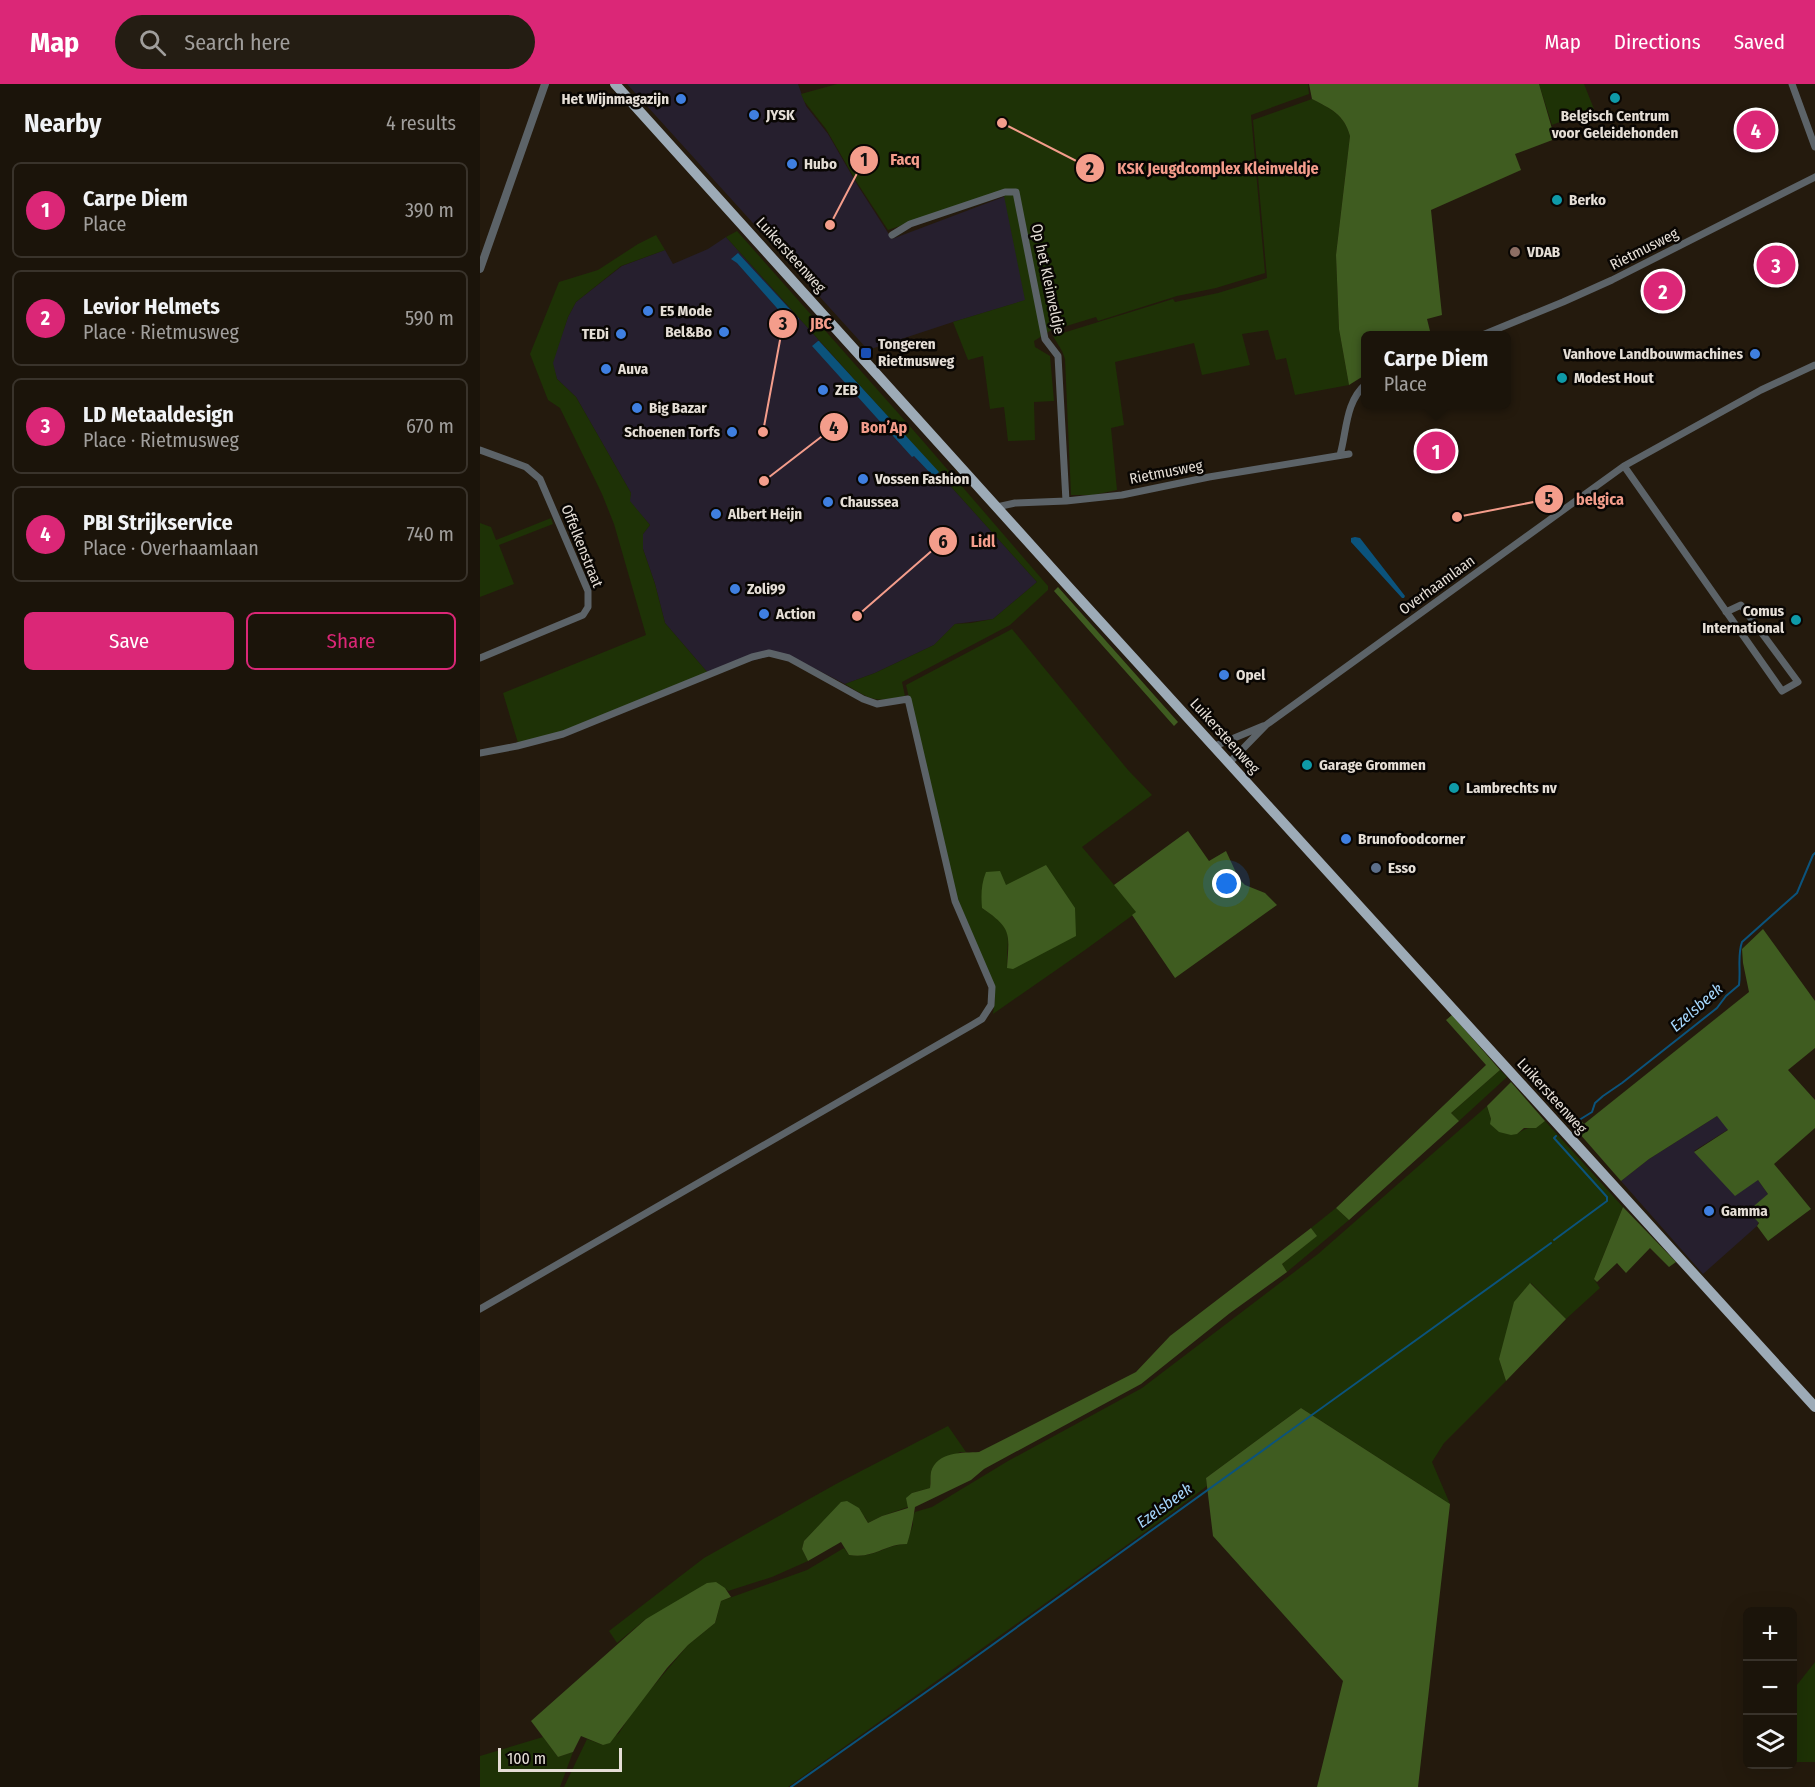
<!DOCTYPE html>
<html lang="en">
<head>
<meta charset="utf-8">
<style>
	:root { --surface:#1b140a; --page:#241d13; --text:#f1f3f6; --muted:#a09e9c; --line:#39332b; --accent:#db2777 }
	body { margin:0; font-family:"Fira Sans Condensed",sans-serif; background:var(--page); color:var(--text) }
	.controls { position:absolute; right:18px; bottom:18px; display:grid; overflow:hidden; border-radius:9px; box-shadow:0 6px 24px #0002 }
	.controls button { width:54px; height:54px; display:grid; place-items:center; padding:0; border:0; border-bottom:2px solid var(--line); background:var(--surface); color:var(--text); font:30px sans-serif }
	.scale { position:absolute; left:18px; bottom:15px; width:124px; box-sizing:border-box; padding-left:6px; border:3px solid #e5ded6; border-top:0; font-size:16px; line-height:21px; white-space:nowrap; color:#e5ded6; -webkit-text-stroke:4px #090603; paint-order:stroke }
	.you { position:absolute; left:747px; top:800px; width:21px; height:21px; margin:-15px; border:4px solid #fff; border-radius:50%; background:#1a73e8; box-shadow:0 0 0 9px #1a73e833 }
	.badge { display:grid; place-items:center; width:39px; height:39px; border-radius:50%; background:var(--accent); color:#fff; font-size:20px; font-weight:700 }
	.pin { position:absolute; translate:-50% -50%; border:3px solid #fff; box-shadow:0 2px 6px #0006 }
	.popup { position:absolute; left:881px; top:247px; width:150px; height:78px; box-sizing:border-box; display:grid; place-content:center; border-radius:9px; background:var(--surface); filter:drop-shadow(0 2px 4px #0005); font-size:20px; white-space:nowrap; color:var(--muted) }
	.popup b { font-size:22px; color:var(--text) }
	.popup::after { content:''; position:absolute; left:50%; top:100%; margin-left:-12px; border:12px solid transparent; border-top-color:var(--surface) }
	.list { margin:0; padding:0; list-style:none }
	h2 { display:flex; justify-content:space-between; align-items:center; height:78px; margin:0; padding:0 24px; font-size:26px }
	h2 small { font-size:20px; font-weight:400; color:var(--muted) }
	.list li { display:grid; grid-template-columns:39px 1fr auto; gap:18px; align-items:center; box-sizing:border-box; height:96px; margin:0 12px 12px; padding:0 12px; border:2px solid var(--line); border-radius:9px }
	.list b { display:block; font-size:22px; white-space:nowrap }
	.list p { margin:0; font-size:20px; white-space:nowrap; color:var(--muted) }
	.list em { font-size:20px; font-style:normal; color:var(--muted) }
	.actions { display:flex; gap:12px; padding:18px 24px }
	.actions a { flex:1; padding:14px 0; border:2px solid var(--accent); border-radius:9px; text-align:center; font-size:21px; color:var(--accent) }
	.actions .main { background:var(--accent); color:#fff }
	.icon { flex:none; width:33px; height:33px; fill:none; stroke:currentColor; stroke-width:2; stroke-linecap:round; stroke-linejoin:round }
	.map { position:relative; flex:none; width:1335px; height:1703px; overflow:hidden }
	header { display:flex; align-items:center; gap:36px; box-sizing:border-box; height:84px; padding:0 30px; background:var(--accent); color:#fff }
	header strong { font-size:28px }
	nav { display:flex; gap:33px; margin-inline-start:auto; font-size:21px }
	.search { width:420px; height:54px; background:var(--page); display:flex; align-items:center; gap:15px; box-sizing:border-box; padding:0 21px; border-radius:33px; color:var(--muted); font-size:22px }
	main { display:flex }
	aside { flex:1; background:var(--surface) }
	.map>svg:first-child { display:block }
	.commercial { fill:#261f2e }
	.green { fill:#1e3206; fill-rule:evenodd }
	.forest { fill:#3f5c20 }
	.water { fill:#0b537c }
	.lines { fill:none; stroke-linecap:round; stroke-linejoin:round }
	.stream { stroke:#0b537c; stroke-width:2 }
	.minor { stroke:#5c6368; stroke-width:7 }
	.tertiary { stroke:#5c6368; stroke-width:8 }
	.primary { stroke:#9dabb7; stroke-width:10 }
	.culture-dot { fill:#0f9aa8; stroke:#090603; stroke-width:2 }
	.shop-dot { fill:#3f7fe0; stroke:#090603; stroke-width:2 }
	.education-dot { fill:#8d6e63; stroke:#090603; stroke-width:2 }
	.transit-dot { fill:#1a4fb4; stroke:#090603; stroke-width:2 }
	.service-dot { fill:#5c6f8a; stroke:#090603; stroke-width:2 }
	.labels { text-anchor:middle; stroke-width:5; stroke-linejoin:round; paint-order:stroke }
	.poi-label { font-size:15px; font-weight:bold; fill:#e5ded6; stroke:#090603; text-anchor:start }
	.street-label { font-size:15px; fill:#e5ded6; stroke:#090603 }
	.water-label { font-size:16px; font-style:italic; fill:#a5d7fd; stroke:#090603 }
	.leader { fill:none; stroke:#f49d8b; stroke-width:2 }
	.callout-dot { fill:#f49d8b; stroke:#090603; stroke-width:2 }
	.mark-label { font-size:18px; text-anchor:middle; font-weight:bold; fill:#111 }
	.callout-label { font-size:16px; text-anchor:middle; font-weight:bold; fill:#f49d8b; stroke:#090603; stroke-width:5; stroke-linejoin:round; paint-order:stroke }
</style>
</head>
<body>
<header>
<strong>Map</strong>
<div class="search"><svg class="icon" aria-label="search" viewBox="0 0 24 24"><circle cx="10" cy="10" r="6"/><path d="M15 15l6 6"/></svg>Search here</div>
<nav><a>Map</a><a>Directions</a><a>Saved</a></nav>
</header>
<main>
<aside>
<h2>Nearby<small>4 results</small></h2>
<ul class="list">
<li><span class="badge">1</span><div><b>Carpe Diem</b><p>Place</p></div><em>390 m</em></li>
<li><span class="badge">2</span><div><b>Levior Helmets</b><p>Place · Rietmusweg</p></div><em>590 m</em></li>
<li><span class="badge">3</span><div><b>LD Metaaldesign</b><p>Place · Rietmusweg</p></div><em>670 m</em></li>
<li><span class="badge">4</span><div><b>PBI Strijkservice</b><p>Place · Overhaamlaan</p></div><em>740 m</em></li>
</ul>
<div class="actions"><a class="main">Save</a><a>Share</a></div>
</aside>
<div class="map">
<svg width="1335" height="1703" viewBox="0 0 1335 1703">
	<rect width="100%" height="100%" fill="#241a0d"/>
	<path class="commercial" d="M147 0H318L326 22 348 50 378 102 412 155 526 112 546 216 473 238 388 266Z
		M246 153 557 498 513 535 475 540 454 561 395 589 365 600 312 573 300 569 228 589 185 539 175 500 163 465V450L170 441 149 417 151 409 96 313 77 295 72 279 88 233 96 218 142 182 185 166 193 180 228 165Z
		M1237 1032 1249 1045 1214 1067 1278 1096 1288 1110 1277 1142 1223 1190 1141 1097 1169 1075Z"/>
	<path class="green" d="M357 0H828L829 10 771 31 785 189 736 204 697 212 618 237 616 233 570 247 554 257 555 263 570 272 574 317 554 318 555 356 528 357 524 323 510 325 503 272 488 276 473 238 545 216 523 107 408 146 376 97 346 45 324 17 321 10Z
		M1059 0H1104L1114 25 1072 41Z
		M832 15C851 25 864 30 870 52L856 171 859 245 869 301 815 311 806 274 796 276 788 246 762 250 770 281 722 291 714 259 635 278 644 341 631 344 637 406 613 411H591L585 275 582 267 573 252 693 215 695 218 738 209 787 194 773 36Z
		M257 147 442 356 568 502V506L530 541 422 598 425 612C393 619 392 616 365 600L395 589 454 561 475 540 491 539 513 535 557 498 246 153Z
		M176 151 185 166 141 182 96 218 88 233 73 279 77 295 96 313 151 409 150 417 170 441 163 450V465L175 500 185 539 228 589 79 650 38 659 23 609 166 551 134 440 122 410 80 324 68 316 50 270 79 198 118 186 158 160Z
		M71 434 73 440 19 461 34 500 0 513V439L11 443 16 456Z
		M532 545 648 686 672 711 602 763 657 828 605 866 513 930 515 915 514 901 477 816 426 601ZM502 824 595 852 533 884H527C526 848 537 847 502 824Z
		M1020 986 1027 993 979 1037 971 1029Z
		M1007 1022 1011 1035 1037 1050C1047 1042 1054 1045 1065 1037L1143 1123 1114 1195 1120 1204 1086 1235 1051 1199 1019 1275 1026 1297 964 1359 952 1378 970 1420 821 1324 726 1394 727 1402 686 1433 308 1703H84L107 1655 123 1661 139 1649 155 1624 208 1561 235 1539 241 1517 327 1486 364 1464 369 1471C394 1475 404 1461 426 1460L433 1441V1432L435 1428 452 1423 528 1377 662 1304 838 1170Z
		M856 1124 869 1136 807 1188 802 1180 836 1152 831 1144Z
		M468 1342 486 1368H480L451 1388 450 1404 432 1409 428 1423 402 1432 388 1439 385 1433 361 1419 324 1457 322 1465 328 1477 292 1493 248 1507 245 1504 166 1535 137 1559 129 1547 224 1474 356 1400Z
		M1335 1578V1678H1313V1606Z
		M63 1653 78 1673 93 1668 80 1703H0V1672Z"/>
	<path class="forest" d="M829 0H1059L1075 55 1035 70 1041 86 951 126 962 231 947 235 951 251 886 252 885 291 869 301 859 245 856 171 870 52C864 30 851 25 832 15Z
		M578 503 698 638 694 642 574 507Z
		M708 747 729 777 746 767 759 795 765 801 785 809 797 821 695 894 652 831 656 828 634 801Z
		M566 781 595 824 596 852 533 885 527 884C529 850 533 845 502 824 501 812 501 800 506 788L520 787 526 801Z
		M1283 845 1335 917V964L1308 986 1335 1016V1044L1294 1080 1331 1125 1288 1157 1277 1142 1279 1139 1268 1127 1288 1110 1278 1096 1255 1112 1214 1068 1248 1046 1237 1032 1169 1075 1141 1097 1092 1041 1100 1035 1104 1040 1269 908 1263 879 1262 865Z
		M972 931 1020 986 971 1029 979 1037 869 1136 856 1124 1006 981 966 936Z
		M1031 998 1065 1037 1056 1044H1044L1037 1050 1031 1051 1019 1048 1010 1040 1011 1035 1007 1022Z
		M1143 1123 1196 1178 1189 1183 1170 1164 1146 1189 1137 1179 1117 1198 1114 1195Z
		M831 1144 837 1152 802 1180 807 1188 750 1229 661 1300 504 1385 491 1396 435 1423C433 1436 431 1448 427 1460 404 1460 395 1475 369 1471L361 1458 328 1477 322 1465 324 1457 361 1418 367 1417 379 1424 388 1439 402 1432 428 1424 426 1414 432 1409 450 1404C451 1399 450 1393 451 1388 457 1367 483 1369 499 1368L656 1288 690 1252Z
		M1050 1199 1086 1235 1026 1297 1019 1275 1034 1218Z
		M821 1324 970 1420 938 1703H837L863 1597 733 1452 726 1394Z
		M236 1498 245 1504 251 1513 241 1517 235 1539 208 1561 187 1584 130 1659 123 1661 101 1652 93 1668 78 1673 51 1637 166 1535 227 1499Z"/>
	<path class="water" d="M258 169 319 235 312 241 257 179 251 175Z
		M338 257H339L459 388 454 393 434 372 432 373 332 262Z
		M875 453 880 454 925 512 924 514H922L871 458V454Z"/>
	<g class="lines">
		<path class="stream" d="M1091 1041 1112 1028 1115 1019 1123 1012 1142 999 1237 924 1246 912 1259 901C1261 886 1257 872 1262 858L1317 809 1333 771 1335 769
			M1074 1156 1127 1117V1113L1074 1054 1076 1052
			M311 1703 476 1587 1071 1159"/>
		<path class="minor" d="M1312 0 1335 63
			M412 151 430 140 525 108H536L565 255 578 272 586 417
			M1000 252 1083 218 1132 196 1335 93
			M0 366 46 383 60 395 108 507V523L103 531 0 574
			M860 371C867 347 865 318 886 300
			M1144 382 1302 607 1318 598 1261 521 1246 528
			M517 423 535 419 586 417 642 411 729 393 869 370
			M735 662 783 642
			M0 669 37 662 83 650 272 573 289 569 309 574 383 615 397 620 428 615 475 817 512 903 511 921 502 935 492 941 0 1225
			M749 679 786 641 1144 382 1281 306 1335 281"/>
		<path class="tertiary" d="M0 185 65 0"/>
		<path class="primary" d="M135 0 586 500 1335 1323"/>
	</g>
	<g class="culture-dot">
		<circle cx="1135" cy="14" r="6"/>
		<circle cx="1077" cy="116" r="6"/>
		<circle cx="1082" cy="294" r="6"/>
		<circle cx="1316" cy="536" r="6"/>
		<circle cx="827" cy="681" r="6"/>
		<circle cx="974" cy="704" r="6"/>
	</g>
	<g class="shop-dot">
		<circle cx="201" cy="15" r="6"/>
		<circle cx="274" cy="31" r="6"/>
		<circle cx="312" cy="80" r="6"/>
		<circle cx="168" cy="227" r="6"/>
		<circle cx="244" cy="248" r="6"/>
		<circle cx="141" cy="250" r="6"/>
		<circle cx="1275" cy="270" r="6"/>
		<circle cx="126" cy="285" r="6"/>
		<circle cx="343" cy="306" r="6"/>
		<circle cx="157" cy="324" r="6"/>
		<circle cx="252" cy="348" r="6"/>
		<circle cx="383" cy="395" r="6"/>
		<circle cx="348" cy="418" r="6"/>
		<circle cx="236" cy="430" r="6"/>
		<circle cx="255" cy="505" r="6"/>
		<circle cx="284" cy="530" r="6"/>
		<circle cx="744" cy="591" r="6"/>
		<circle cx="866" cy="755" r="6"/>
		<circle cx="1229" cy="1127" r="6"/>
	</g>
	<circle class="education-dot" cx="1035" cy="168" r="6"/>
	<rect class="transit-dot" x="380" y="263" width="12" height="12" rx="3"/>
	<circle class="service-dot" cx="896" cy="784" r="6"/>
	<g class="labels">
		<g class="poi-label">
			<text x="189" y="20" text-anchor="end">Het Wijnmagazijn</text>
			<text x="286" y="36">JYSK</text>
			<text x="1135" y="37" text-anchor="middle">Belgisch Centrum<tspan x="1135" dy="17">voor Geleidehonden</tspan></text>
			<text x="324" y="85">Hubo</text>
			<text x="1089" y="121">Berko</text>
			<text x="1047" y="173">VDAB</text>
			<text x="180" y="232">E5 Mode</text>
			<text x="232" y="253" text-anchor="end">Bel&amp;Bo</text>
			<text x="129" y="255" text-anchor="end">TEDi</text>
			<text x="398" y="265">Tongeren<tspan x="398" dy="17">Rietmusweg</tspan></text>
			<text x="1263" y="275" text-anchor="end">Vanhove Landbouwmachines</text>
			<text x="138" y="290">Auva</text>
			<text x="1094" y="299">Modest Hout</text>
			<text x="355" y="311">ZEB</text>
			<text x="169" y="329">Big Bazar</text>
			<text x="240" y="353" text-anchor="end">Schoenen Torfs</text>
			<text x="395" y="400">Vossen Fashion</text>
			<text x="360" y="423">Chaussea</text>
			<text x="248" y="435">Albert Heijn</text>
			<text x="267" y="510">Zoli99</text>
			<text x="1304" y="532" text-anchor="end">Comus<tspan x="1304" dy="17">International</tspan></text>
			<text x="296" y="535">Action</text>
			<text x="756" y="596">Opel</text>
			<text x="839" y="686">Garage Grommen</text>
			<text x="986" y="709">Lambrechts nv</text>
			<text x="878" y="760">Brunofoodcorner</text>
			<text x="908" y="789">Esso</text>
			<text x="1241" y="1132">Gamma</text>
		</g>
		<g class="street-label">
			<text transform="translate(1164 165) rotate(-27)" y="5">Rietmusweg</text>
			<text transform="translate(311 171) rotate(48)" y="5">Luikersteenweg</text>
			<text transform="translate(568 195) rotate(78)" y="5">Op het Kleinveldje</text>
			<text transform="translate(686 388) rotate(-11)" y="5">Rietmusweg</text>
			<text transform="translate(102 462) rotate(68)" y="5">Offelkenstraat</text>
			<text transform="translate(957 501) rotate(-36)" y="5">Overhaamlaan</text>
			<text transform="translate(745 652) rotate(48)" y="5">Luikersteenweg</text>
			<text transform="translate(1072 1012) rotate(48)" y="5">Luikersteenweg</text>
		</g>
		<g class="water-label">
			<text transform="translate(1216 923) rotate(-41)" y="6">Ezelsbeek</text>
			<text transform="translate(684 1421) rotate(-36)" y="6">Ezelsbeek</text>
		</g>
	</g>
	<path class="leader" d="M350 141L384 76M522 39L610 84M283 348L303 240M284 397L354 343M977 433L1069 415M377 532L463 457"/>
	<g class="callout-dot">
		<circle cx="350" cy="141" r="6"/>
		<circle cx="522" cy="39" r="6"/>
		<circle cx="283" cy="348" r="6"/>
		<circle cx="284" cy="397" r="6"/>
		<circle cx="977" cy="433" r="6"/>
		<circle cx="377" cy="532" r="6"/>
		<circle cx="384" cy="76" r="15"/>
		<circle cx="610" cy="84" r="15"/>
		<circle cx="303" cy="240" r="15"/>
		<circle cx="354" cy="343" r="15"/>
		<circle cx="1069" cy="415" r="15"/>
		<circle cx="463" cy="457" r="15"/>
	</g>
	<g class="mark-label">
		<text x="384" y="82">1</text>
		<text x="610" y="91">2</text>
		<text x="303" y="246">3</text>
		<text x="354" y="350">4</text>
		<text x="1069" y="421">5</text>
		<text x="463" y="464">6</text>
	</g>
	<g class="callout-label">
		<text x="425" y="81">Facq</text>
		<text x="738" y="90">KSK Jeugdcomplex Kleinveldje</text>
		<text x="341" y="245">JBC</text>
		<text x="404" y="349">Bon’Ap</text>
		<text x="1120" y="421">belgica</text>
		<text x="503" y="463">Lidl</text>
	</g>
</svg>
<div class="controls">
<button>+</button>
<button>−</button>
<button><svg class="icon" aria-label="layers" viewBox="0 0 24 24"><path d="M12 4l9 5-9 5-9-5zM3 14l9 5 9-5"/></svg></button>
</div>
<div class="scale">100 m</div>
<div class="you"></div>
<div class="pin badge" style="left:956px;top:367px">1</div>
<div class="popup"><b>Carpe Diem</b>Place</div>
<div class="pin badge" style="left:1183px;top:207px">2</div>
<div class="pin badge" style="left:1296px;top:181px">3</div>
<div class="pin badge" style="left:1276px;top:46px">4</div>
</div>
</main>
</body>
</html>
